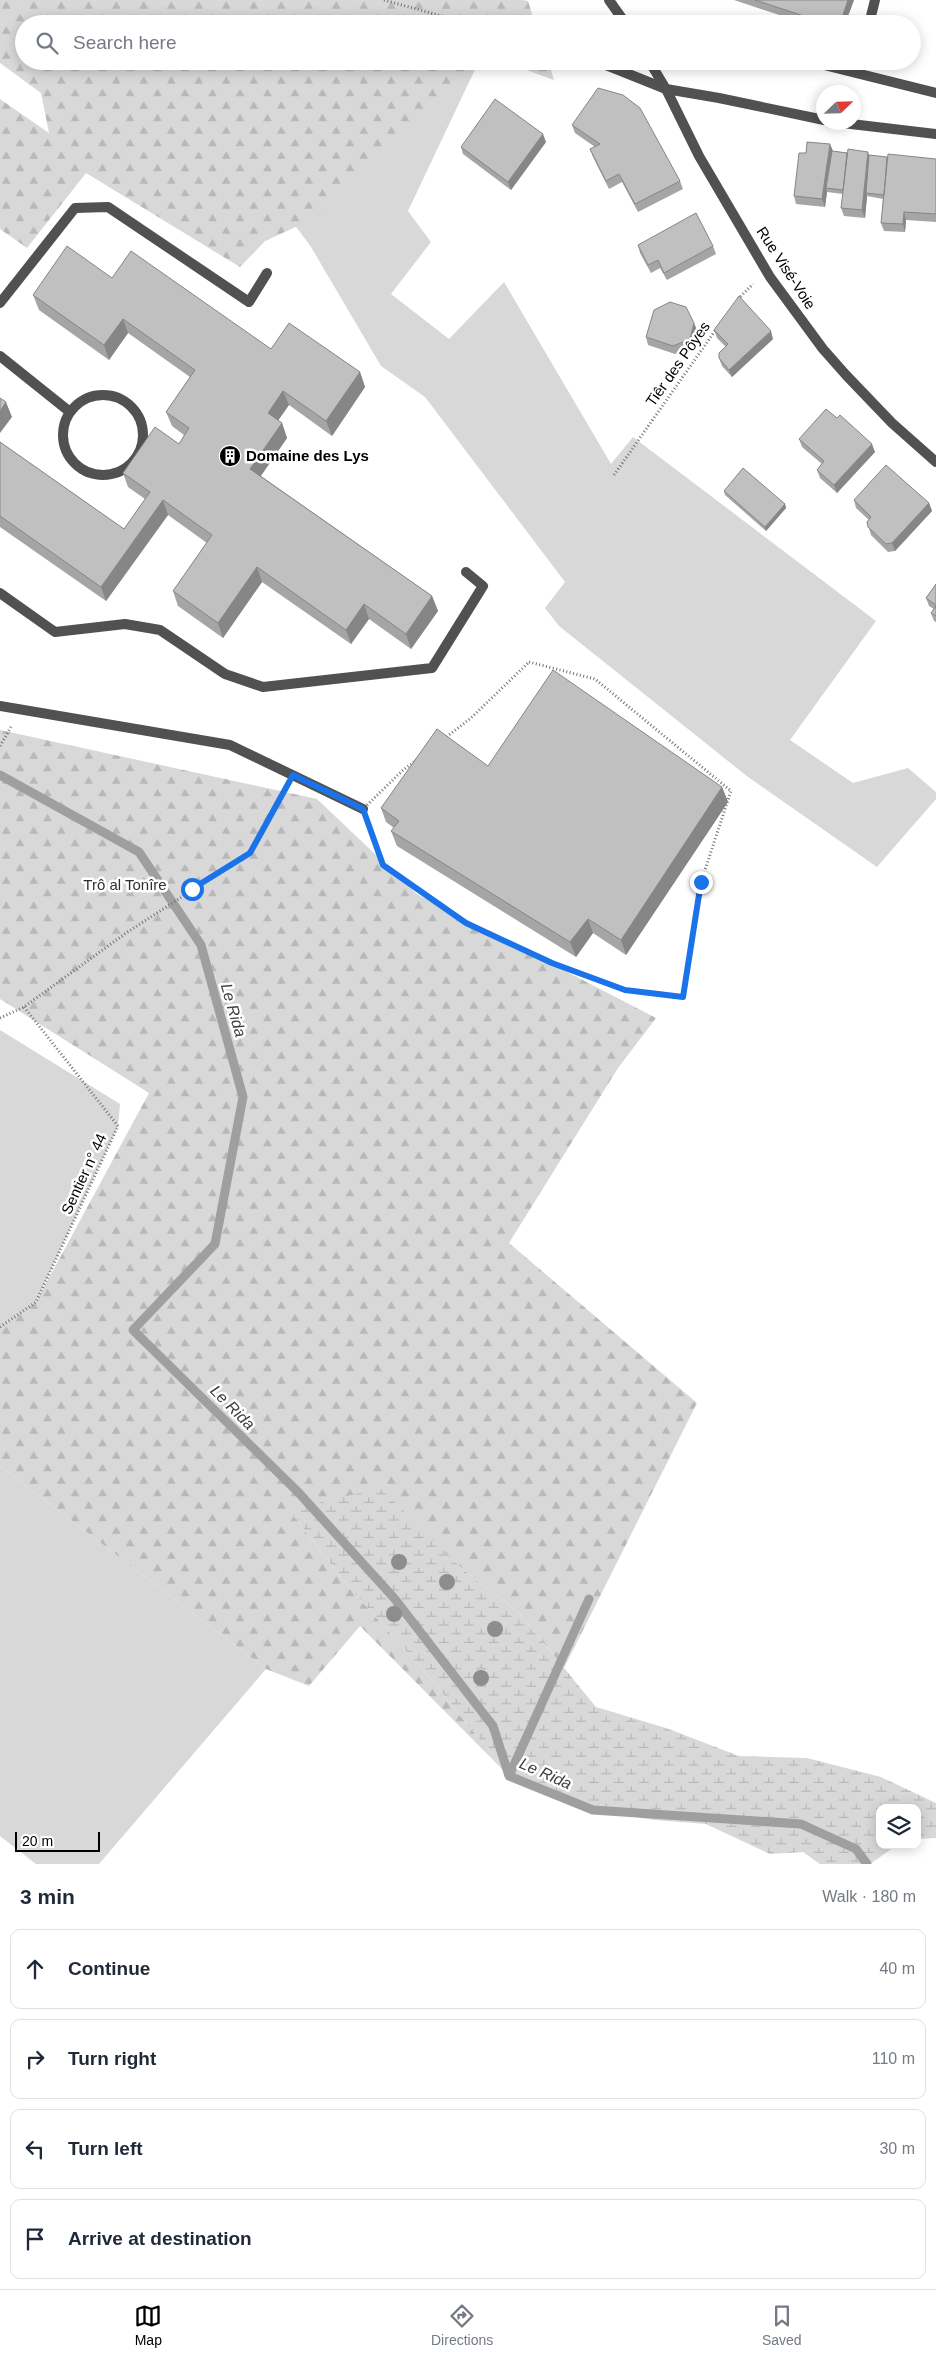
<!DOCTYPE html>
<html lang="en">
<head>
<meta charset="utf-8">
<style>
	:root { --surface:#fff; --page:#f2f2f3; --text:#1f2937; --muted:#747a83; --line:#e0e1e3; --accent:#000 }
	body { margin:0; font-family:Arial,sans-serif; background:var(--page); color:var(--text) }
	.controls { position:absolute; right:15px; bottom:15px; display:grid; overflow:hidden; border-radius:10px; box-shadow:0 2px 12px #0003 }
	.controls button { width:45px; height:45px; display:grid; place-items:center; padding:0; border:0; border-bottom:1px solid var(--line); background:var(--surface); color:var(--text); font:25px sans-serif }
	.compass { position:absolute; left:816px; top:85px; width:45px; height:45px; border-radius:50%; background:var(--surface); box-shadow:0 2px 12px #0003; rotate:67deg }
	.scale { position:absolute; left:15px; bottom:12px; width:85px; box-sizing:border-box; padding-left:5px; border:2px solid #000; border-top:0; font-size:14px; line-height:18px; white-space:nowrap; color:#000; -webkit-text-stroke:4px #fff; paint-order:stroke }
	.stop { position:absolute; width:15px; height:15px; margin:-11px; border:4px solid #1a73e8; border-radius:50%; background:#fff }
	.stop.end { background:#1a73e8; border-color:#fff; box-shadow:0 1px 5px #0008 }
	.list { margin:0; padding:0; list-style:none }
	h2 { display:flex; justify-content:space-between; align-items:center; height:65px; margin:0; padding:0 20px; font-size:21px }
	h2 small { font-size:16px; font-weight:400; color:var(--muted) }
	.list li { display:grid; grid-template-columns:32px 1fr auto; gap:15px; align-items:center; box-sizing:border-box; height:80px; margin:0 10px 10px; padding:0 10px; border:1px solid var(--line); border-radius:10px }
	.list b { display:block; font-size:19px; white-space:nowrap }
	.list em { font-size:16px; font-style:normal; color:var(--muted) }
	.icon { flex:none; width:28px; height:28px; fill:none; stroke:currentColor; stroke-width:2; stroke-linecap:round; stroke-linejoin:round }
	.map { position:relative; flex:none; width:936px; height:1864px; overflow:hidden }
	.search { position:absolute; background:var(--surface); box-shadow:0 2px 12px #0003; left:15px; right:15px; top:15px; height:55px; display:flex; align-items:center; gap:12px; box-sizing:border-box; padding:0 18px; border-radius:28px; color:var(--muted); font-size:19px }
	.sheet { height:425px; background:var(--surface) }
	nav { display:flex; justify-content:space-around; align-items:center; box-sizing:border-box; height:70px; border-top:1px solid var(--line); background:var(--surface); font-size:14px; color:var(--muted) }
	nav a { display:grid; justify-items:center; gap:2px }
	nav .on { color:var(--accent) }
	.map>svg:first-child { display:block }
	.grass { fill:#d8d8d8 }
	.forest { fill:url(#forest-firs) }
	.wetland { fill:url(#wetland-marsh) }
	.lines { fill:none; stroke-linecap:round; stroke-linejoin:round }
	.stream { stroke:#9f9f9f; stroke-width:9 }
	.path { stroke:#737373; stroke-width:3; stroke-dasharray:1 2.5; stroke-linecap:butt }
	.service { stroke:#515151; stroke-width:10 }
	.minor { stroke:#515151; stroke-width:10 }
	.tertiary { stroke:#515151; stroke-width:10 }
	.tree { fill:#8d8d8d }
	.wall { fill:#a5a5a5 }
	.shaded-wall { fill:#868686 }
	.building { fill:#c0c0c0; stroke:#868686 }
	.route { stroke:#1a73e8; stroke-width:6 }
	.labels { text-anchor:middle; stroke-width:5; stroke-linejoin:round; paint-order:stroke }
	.street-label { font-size:15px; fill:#000; stroke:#fff }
	.poi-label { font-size:15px; font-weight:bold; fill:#000; stroke:#fff; text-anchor:start }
	.park-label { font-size:15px; fill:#2f2f2f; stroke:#fff }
	.water-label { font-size:16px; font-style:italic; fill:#404040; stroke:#fff }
</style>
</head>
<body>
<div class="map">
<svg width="936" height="1864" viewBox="0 0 936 1864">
	<defs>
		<pattern id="forest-firs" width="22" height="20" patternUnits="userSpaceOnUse" patternTransform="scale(1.25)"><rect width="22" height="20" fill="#d8d8d8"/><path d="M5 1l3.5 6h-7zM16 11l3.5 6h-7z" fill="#b8b8b8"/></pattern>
		<pattern id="wetland-marsh" width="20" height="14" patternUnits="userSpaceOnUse" patternTransform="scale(1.25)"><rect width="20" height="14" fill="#d8d8d8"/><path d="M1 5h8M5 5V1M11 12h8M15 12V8" fill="none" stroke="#b8b8b8"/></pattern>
	</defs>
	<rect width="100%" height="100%" fill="#fff"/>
	<path class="grass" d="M174 61H479L408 211 431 242 391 294 449 339 504 282 611 464 633 437 876 621 790 740 853 783 908 768 936 792V799L877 867 748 777 559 626 545 608 565 582 425 397 381 366 311 247Z
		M0 1030 120 1104 118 1126 36 1302 0 1327Z
		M0 1466 266 1669 99 1864H36L0 1836Z"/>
	<path class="forest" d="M0 0H523L528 1 535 24H24V61H475L324 214 265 241 240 267 86 173 27 248 0 229V99L49 133 41 93 0 63Z
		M501 61H548L554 80Z
		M0 730 317 799 417 894 656 1018 618 1068 509 1243 697 1403 564 1668 519 1613 459 1566 289 1510 347 1585 425 1672 509 1776 360 1626 309 1686 266 1669 0 1466V1327L36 1302 149 1093 0 999Z"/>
	<path class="wetland" d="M380 1488 459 1566 519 1613 596 1707 666 1728 739 1756 807 1758 881 1777 936 1803V1838L917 1839V1808H880V1845H897L870 1864H820L803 1852 770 1854 706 1824 654 1820 593 1810 509 1776 425 1672 347 1585 289 1510Z"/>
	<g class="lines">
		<path class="stream" d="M0 775 139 852 201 945 243 1097 215 1244 133 1330 298 1492 394 1598 493 1726 509 1776 593 1810 801 1824 856 1849 867 1864
			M509 1776 589 1599"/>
		<path class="path" d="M384 0 470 24
			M738 299 753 284
			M614 475 717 328
			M529 662 595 679 731 791 701 882 683 997 625 990 552 963 466 923 383 865 363 809 402 771 471 718Z
			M0 746 11 727
			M0 1018 24 1007 126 933 250 853 285 791
			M0 1327 36 1302 118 1126 24 1007"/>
		<path class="service" d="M0 303 75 208 108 207 249 302 267 273
			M0 356 70 412
			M63 435a40 40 0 1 1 80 0a40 40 0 1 1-80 0Z
			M0 593 55 632 125 624 160 630 225 674 263 687 432 668 483 586 466 572
			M0 706 230 745 363 809"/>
		<path class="minor" d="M869 24 875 0
			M596 61 666 89 719 98 824 120
			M808 61 936 93
			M834 122 936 134"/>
		<path class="tertiary" d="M609 0 626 24
			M649 61 666 89 699 156 770 277 823 349 846 375 892 423 936 462"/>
	</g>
	<g class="tree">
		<circle cx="399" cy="1562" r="8"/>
		<circle cx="447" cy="1582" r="8"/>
		<circle cx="394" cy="1614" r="8"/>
		<circle cx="495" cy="1629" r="8"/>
		<circle cx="481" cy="1678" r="8"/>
	</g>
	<path class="wall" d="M734 0H854L845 24H806Z
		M572 125 680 181 683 189 638 212 622 182 609 189 593 157 590 149 595 147 575 133Z
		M546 142 511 190 463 154 461 147Z
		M833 151 887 157 936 159V222L906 220 905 232 884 231 881 223 883 199 867 196 865 218 844 216 841 208 843 194 827 192 825 207 796 204 794 196 806 153Z
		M638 245 713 246 716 254 667 280 660 268 651 273 640 253Z
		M112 278 271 349 360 372 365 387 332 436 289 405 278 420 282 423 287 438 261 476 432 596 438 611 411 649 369 619 351 644 262 582 223 638 178 606 173 591 207 543 168 515 106 601 0 527V442L124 529 145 499 128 487 123 473 179 444 184 435 172 426 166 412 190 377 128 333 109 360 39 310 33 295Z
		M697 330 693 346 675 354 648 345 646 337Z
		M714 330 773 339 732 377 722 366 719 358 726 347 717 338Z
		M799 439 875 452 837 493 820 478 817 470 822 464 802 447Z
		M724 491 785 504 786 508 766 531 725 495Z
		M854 500 929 503 932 511 895 551 888 552 871 535 867 522 869 520 856 508Z
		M936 584V622L934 621 931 613 934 609 929 606 926 598Z
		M722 787 728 802 626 955 593 933 576 957 397 846 391 831 394 828 386 822 381 808Z"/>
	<path class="shaded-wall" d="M848 0H854L845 24H844L842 18Z
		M835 16 837 24H832Z
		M543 134 546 142 511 190 508 182Z
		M830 144 833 151 826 188 827 192 825 207 822 199Z
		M868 152 870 159 866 193 867 196 865 218 862 210Z
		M904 212 906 220 905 232 903 224Z
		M123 319 128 333 109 360 104 345Z
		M694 323 697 330 693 346 690 339Z
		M771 331 773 339 732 377 729 370Z
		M360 372 365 387 332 436 326 421Z
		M283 391 289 405 273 428 268 413Z
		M6 402 12 417 0 433V411Z
		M282 423 287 438 255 484 250 469Z
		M872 444 875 452 837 493 834 485Z
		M163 500 168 515 106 601 101 587Z
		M929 503 932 511 895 551 892 543Z
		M785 504 786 508 766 531 765 527Z
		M257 567 262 582 223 638 218 623Z
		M432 596 438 611 411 649 406 634Z
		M364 604 369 619 351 644 346 630Z
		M722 787 728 802 626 955 621 940Z
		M588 919 593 933 576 957 570 942Z"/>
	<path class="building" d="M755 0H848L842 18 835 16 832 24 810 23 813 19Z
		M598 88 623 95 640 108 680 181 635 204 619 174 606 181 590 149 600 144 572 125Z
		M495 99 543 134 508 182 461 147Z
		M807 142 830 144 822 199 794 196 799 153H806Z
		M848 149 868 152 862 210 841 208Z
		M832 151 847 153 843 190 826 188Z
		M888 154 936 159V214L904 212 903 224 881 223Z
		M869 155 887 157 884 195 866 193Z
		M696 213 713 246 664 273 658 260 648 265 638 245Z
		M67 246 112 278 131 251 271 349 289 323 360 372 326 421 283 391 268 413 282 423 250 469 432 596 406 634 364 604 346 630 257 567 218 623 173 591 212 535 163 500 101 587 0 516V442L124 529 150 492 123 473 155 427 179 444 189 428 166 412 195 370 123 319 104 345 33 295Z
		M739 296 771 331 729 370 719 358V353L728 344 714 330Z
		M670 302 686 307 694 323 690 339 673 346 646 337 654 310Z
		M0 398 6 402 0 411Z
		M826 409 837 418 840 415 872 444 834 485 817 470 824 461 799 439Z
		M886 465 929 503 892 543 886 544 868 527 867 522 871 517 854 500Z
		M743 468 785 504 765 527 724 491Z
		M936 584V605L926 598Z
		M936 606V616L931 613Z
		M553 670 722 787 621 940 588 919 570 942 391 831 399 821 381 808 437 729 488 766Z"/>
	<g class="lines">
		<path class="route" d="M192 889 250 853 293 775 363 809 383 865 466 923 552 963 625 990 683 997 701 882"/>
	</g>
	<defs>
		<g id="building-disc" transform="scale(1.125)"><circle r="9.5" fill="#000" stroke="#fff"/><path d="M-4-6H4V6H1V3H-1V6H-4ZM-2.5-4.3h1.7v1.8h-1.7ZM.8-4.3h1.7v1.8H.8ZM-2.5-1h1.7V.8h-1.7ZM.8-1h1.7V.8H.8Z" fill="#fff"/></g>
	</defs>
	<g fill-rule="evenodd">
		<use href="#building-disc" x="230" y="456"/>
	</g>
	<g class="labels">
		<g class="street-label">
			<text transform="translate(786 268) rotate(57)" y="5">Rue Visé-Voie</text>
			<text transform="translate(678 364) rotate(-55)" y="5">Tiêr des Pôyes</text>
			<text transform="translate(84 1174) rotate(-65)" y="5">Sentier n° 44</text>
		</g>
		<g class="poi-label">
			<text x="246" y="461">Domaine des Lys</text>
		</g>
		<g class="park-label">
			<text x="125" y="890">Trô al Tonîre</text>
		</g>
		<g class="water-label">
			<text transform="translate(234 1010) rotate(74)" y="6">Le Rida</text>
			<text transform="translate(233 1407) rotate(45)" y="6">Le Rida</text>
			<text transform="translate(546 1773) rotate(24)" y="6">Le Rida</text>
		</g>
	</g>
</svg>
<div class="controls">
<button><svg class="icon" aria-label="layers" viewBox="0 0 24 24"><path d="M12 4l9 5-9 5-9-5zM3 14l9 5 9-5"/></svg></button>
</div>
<svg class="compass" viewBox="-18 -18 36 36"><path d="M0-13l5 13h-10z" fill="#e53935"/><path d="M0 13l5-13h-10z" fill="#747a83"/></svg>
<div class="scale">20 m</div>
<div class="stop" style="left:192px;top:889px"></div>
<div class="stop end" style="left:701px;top:882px"></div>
<div class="search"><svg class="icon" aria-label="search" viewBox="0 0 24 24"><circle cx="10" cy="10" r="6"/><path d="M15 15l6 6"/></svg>Search here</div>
</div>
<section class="sheet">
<h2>3 min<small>Walk · 180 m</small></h2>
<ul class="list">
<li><svg class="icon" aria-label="ahead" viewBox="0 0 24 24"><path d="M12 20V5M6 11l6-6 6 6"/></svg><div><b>Continue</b></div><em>40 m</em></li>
<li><svg class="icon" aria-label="right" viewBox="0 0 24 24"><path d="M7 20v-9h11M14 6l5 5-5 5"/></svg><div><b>Turn right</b></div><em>110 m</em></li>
<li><svg class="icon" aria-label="left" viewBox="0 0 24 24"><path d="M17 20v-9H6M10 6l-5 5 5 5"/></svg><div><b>Turn left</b></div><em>30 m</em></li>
<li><svg class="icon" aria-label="arrive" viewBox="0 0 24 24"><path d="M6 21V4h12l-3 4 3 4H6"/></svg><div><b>Arrive at destination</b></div></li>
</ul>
</section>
<nav>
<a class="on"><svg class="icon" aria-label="map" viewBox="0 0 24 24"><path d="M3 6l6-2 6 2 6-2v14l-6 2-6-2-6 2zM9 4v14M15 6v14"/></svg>Map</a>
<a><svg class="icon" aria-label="directions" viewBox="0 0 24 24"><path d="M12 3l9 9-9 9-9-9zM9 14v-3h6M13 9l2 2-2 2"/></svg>Directions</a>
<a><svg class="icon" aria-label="saved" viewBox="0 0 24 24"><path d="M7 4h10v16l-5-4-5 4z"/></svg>Saved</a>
</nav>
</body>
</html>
